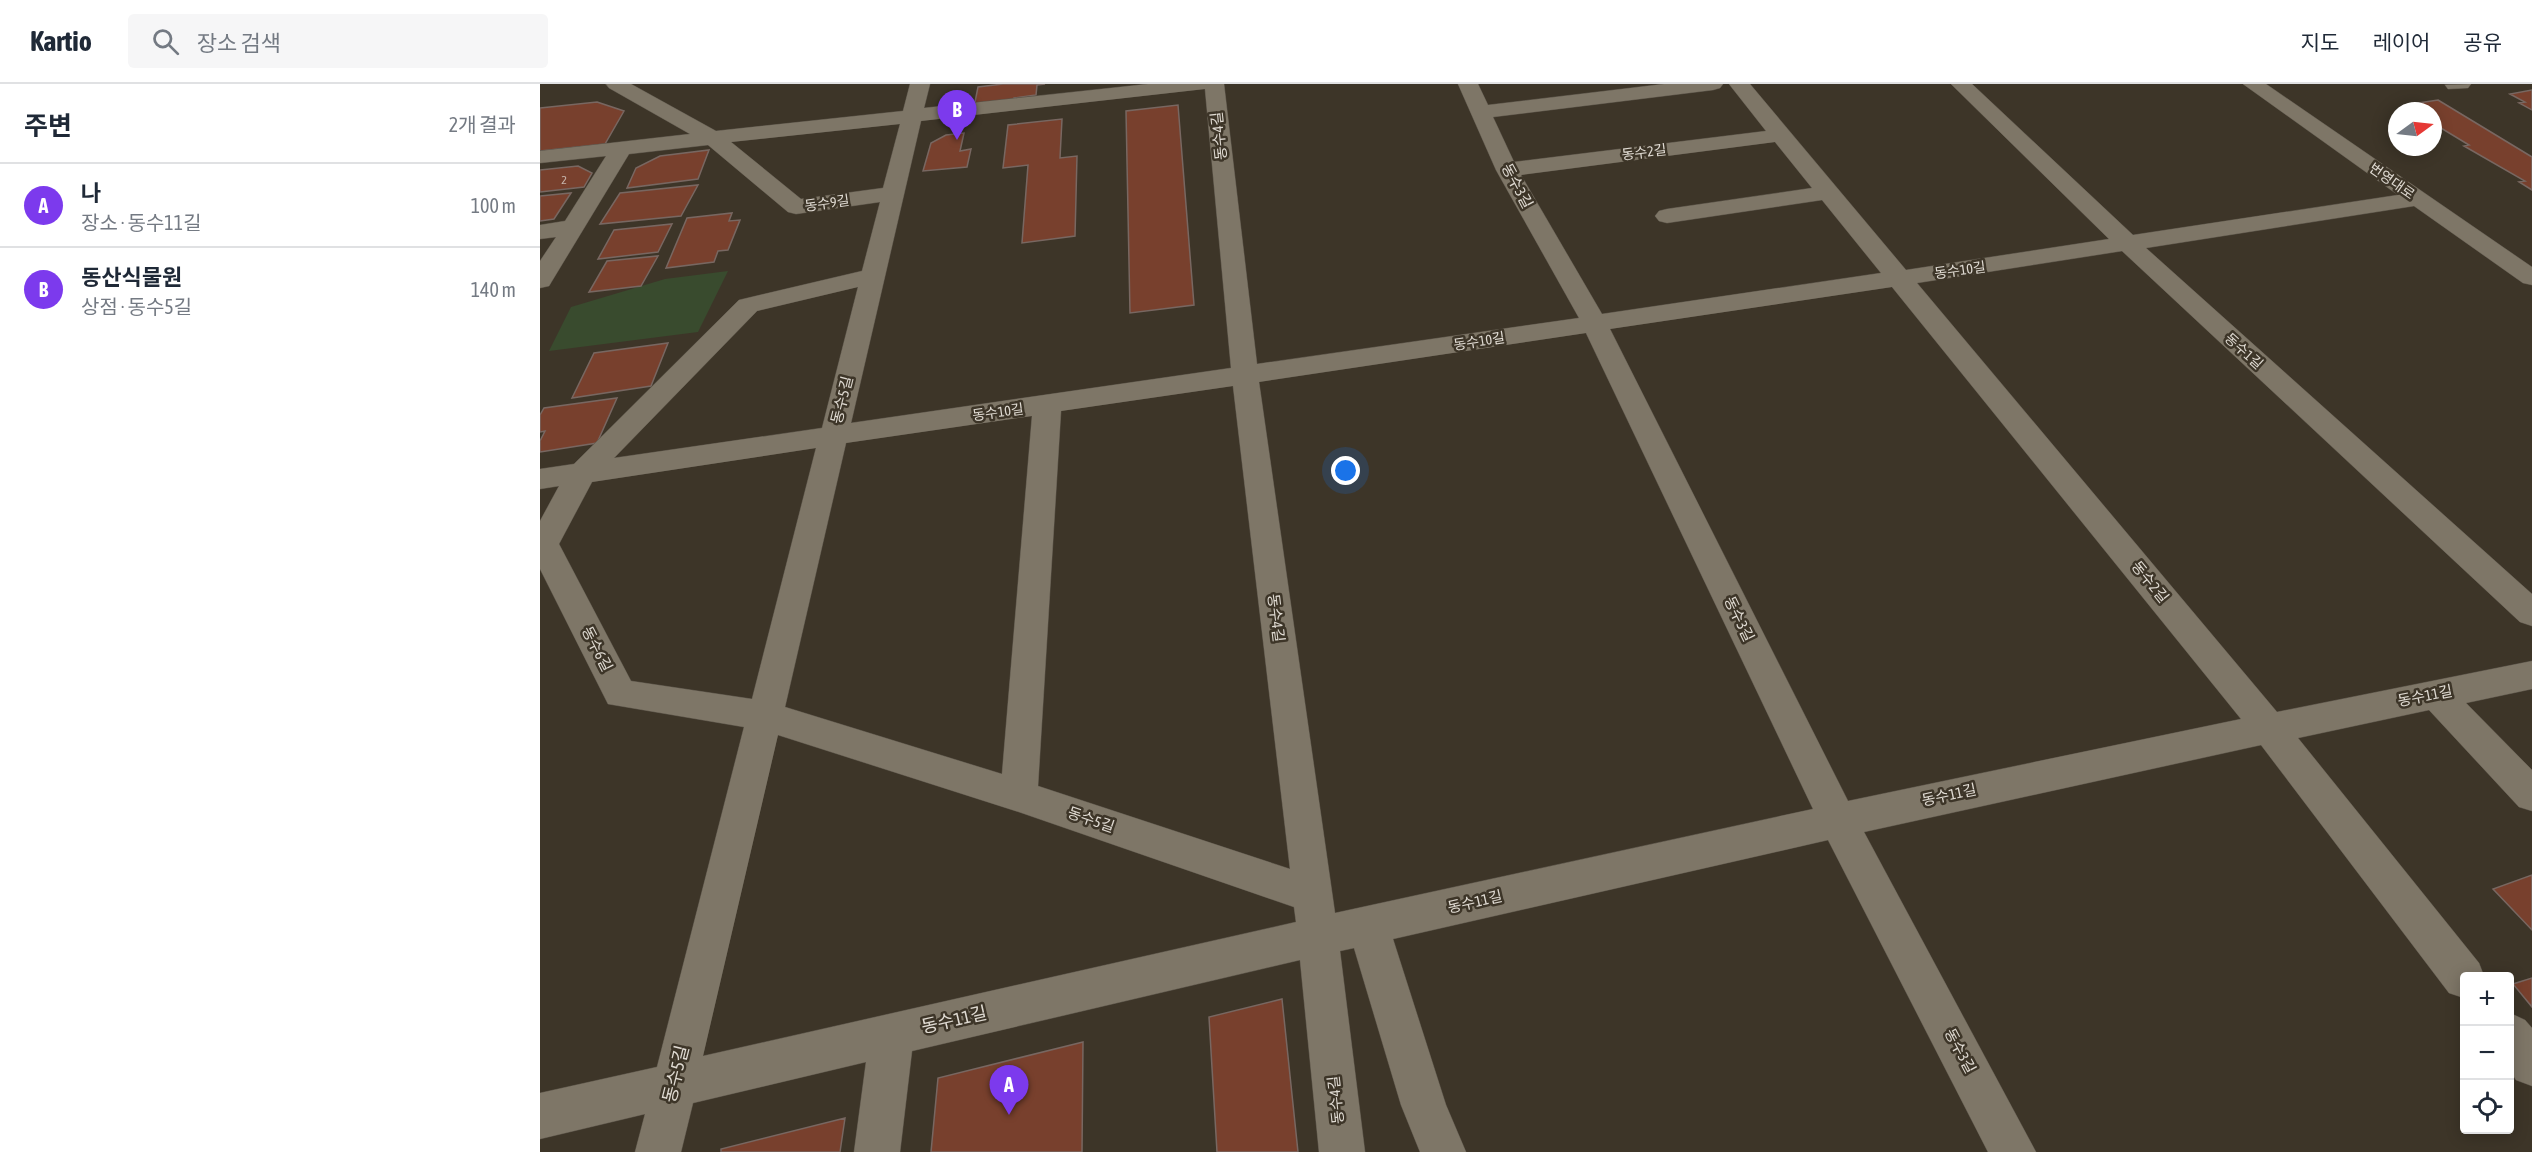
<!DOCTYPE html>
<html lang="ko">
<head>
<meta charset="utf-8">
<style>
	:root { --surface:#fff; --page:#f6f6f7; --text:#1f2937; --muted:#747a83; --line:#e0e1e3; --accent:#7c3aed }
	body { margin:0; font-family:"Asap Condensed","Noto Sans KR",sans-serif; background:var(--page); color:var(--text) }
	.controls { position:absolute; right:18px; bottom:18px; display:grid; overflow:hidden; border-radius:6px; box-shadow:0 3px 15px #0003 }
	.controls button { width:54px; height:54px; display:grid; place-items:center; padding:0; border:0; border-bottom:2px solid var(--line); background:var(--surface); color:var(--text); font:30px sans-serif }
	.compass { position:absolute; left:1848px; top:18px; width:54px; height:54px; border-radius:50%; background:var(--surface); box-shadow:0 3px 15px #0003; rotate:75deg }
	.you { position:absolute; left:806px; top:387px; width:21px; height:21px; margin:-15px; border:4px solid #fff; border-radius:50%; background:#1a73e8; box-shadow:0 0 0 9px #1a73e833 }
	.badge { display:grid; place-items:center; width:39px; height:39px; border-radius:50%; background:var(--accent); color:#fff; font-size:20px; font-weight:700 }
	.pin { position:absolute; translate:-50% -50px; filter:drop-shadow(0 2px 3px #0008) }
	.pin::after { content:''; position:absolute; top:32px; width:21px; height:18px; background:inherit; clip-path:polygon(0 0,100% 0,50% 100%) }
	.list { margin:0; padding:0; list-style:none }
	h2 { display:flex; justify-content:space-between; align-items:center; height:78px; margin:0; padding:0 24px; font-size:26px }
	h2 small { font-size:20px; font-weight:400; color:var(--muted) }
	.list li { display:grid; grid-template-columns:39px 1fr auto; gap:18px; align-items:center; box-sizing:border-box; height:84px; padding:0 24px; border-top:2px solid var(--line) }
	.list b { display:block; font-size:22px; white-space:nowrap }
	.list p { margin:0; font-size:20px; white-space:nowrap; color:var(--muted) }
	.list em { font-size:20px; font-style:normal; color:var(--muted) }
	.icon { flex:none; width:33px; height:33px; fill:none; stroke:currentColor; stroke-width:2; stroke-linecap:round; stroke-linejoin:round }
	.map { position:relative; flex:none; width:1992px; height:1068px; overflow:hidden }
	header { display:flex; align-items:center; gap:36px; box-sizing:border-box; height:84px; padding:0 30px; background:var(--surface); border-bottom:2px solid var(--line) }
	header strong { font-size:28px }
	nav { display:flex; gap:33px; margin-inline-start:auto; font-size:21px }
	.search { width:420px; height:54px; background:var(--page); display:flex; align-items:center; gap:15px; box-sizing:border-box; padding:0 21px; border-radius:6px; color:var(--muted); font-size:22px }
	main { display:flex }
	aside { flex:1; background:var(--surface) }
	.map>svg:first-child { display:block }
	.green { fill:#394b2e }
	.building { fill:#78402d; stroke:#786761; stroke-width:1.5 }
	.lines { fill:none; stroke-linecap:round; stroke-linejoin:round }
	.minor-casing { stroke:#595247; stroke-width:1 }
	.minor { fill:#7e7667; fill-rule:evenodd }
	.labels { text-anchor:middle; stroke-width:5; stroke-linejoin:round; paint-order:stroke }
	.number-label { font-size:12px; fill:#c6b4aa }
	.far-street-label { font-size:14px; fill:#e0dbd3; stroke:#3d3528 }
	.street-label { font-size:15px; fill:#e0dbd3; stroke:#3d3528 }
	.near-street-label { font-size:18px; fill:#e0dbd3; stroke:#3d3528 }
</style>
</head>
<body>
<header>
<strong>Kartio</strong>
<div class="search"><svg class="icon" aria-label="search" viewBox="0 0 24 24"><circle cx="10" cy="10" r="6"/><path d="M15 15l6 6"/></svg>장소 검색</div>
<nav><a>지도</a><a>레이어</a><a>공유</a></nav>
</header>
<main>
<aside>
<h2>주변<small>2개 결과</small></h2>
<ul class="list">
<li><span class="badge">A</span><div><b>나</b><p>장소 · 동수11길</p></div><em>100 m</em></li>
<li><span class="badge">B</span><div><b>동산식물원</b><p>상점 · 동수5길</p></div><em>140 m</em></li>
</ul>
</aside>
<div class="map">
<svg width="1992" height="1068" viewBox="0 0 1992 1068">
	<rect width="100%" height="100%" fill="#3d3528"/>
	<path class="green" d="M188 187 158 248 9 267 31 223 125 195Z"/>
	<path class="building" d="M463 0H505L497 1 496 11 474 14V19L434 23 438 3Z
		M1992 6V26L1979 19 1985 18 1970 10Z
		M1898 16 1992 73V106L1979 98 1985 97 1924 62 1929 61 1901 44 1893 43V27H1875L1865 21Z
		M57 18 84 27 65 60 0 67V24Z
		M638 21 654 221 590 229 586 27Z
		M522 35 520 74 537 72 535 152 482 159 488 81 463 84 468 41Z
		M424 49 420 67 431 65 427 83 383 87 391 59 406 51Z
		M169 66 158 95 87 104 96 84 120 72Z
		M38 82 52 89 44 103 0 108V86Z
		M158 101 141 132 60 140 80 109Z
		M31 109 14 135 0 137V112Z
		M192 129 189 137 200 136 188 166 178 167 174 178 126 184 147 134Z
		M132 140 118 168 58 175 74 146Z
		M118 172 101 202 49 208 67 177Z
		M128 259 111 302 32 314 54 269Z
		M77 314 57 359 0 368V357L5 347 0 348V331L4 324Z
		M1992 791V846L1953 805Z
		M1992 894V923L1973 900Z
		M742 915 758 1068H677L669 933Z
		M543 958 542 1068H391L398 994Z
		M305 1034 300 1068H181V1065Z"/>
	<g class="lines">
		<g class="minor-casing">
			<path id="minor" d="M66 0H91L176 47 363 27 370 0H390L384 24 608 0H684L717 280 1039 234 956 86 918 0H938L948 21 1124 0H1183L1180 4 1173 6 953 33 974 78 1226 47 1189 0H1210L1366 186 1569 155 1411 0H1432L1593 151 1858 111 1703 0H1726L1992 183V201L1983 199 1874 122 1606 164 1992 510V542L1980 538 1582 167 1377 199 1737 628 1992 577V605L1926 619 1992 686V727L1979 723 1889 626 1758 654 1939 879 1944 892H1924V914L1909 909 1721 661 1324 748 1496 1068H1448L1288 756 853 855 906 1021 926 1068H880L861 1021 814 864 800 867 825 1068H779L760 876 372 967 360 1068H314L326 978 153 1019 141 1068H95L105 1030 0 1055V1009L117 983 204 643 68 620 0 485V437L19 402 0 405V385L34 380 199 216 322 187 340 118 256 130 248 128 168 61 89 70 12 197 9 202 0 204V177L16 153 0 155V141L25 137 66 72 0 79V67L150 50 69 4ZM665 5 691 284 311 339 381 37ZM360 40 343 104 261 115 191 58ZM1235 58 1272 104 1127 125 1119 127 1115 132 1119 137 1127 139 1282 116 1341 189 1062 230 981 91ZM318 203 282 344 74 374 217 227ZM1352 203 1701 635 1308 717 1070 245ZM1046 249 1273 725 795 829 719 298ZM693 302 750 785 498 702 521 327ZM492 332 462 690 245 623 306 359ZM276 364 212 615 91 597 19 460 52 398ZM238 651 479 728 754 823 756 838 163 972Z
				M1931 0 1928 4 1908 5 1905 1Z
				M1970 929 1985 936 1992 944V1002L1976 996 1970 986Z"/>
		</g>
		<use href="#minor" class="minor"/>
	</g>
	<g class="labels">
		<g class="number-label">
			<text x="24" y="100">2</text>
		</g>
		<g class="far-street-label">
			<text transform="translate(1104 68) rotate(-7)" y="5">동수2길</text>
			<text transform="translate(1852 97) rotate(35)" y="5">번영대로</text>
			<text transform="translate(287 119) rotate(-8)" y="5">동수9길</text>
			<text transform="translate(1420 186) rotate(-8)" y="5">동수10길</text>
			<text transform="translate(939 257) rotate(-9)" y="5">동수10길</text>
			<text transform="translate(1704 267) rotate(42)" y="5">동수1길</text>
			<text transform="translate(458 328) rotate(-8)" y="5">동수10길</text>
		</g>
		<g class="street-label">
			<text transform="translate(679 52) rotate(-96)" y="5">동수4길</text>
			<text transform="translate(977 102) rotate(62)" y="5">동수3길</text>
			<text transform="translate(302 316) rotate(-76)" y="5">동수5길</text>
			<text transform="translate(1610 498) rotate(51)" y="5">동수2길</text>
			<text transform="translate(736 534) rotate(83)" y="5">동수4길</text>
			<text transform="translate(1199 535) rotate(64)" y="5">동수3길</text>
			<text transform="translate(57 565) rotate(63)" y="5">동수6길</text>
			<text transform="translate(1885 612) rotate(-11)" y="5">동수11길</text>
			<text transform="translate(1409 711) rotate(-12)" y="5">동수11길</text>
			<text transform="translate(551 736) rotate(19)" y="5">동수5길</text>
			<text transform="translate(935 818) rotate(-13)" y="5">동수11길</text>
			<text transform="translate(1420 967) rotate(62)" y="5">동수3길</text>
			<text transform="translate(796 1016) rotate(-96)" y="5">동수4길</text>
		</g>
		<g class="near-street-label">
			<text transform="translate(414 936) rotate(-13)" y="6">동수11길</text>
			<text transform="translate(136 990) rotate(-76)" y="6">동수5길</text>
		</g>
	</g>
</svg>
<div class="controls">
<button>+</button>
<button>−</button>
<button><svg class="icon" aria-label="locate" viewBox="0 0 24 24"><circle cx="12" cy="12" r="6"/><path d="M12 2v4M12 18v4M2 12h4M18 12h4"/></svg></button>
</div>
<svg class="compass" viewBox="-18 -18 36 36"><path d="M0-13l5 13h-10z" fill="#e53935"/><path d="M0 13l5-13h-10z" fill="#747a83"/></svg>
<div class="you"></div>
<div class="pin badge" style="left:469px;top:1031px">A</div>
<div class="pin badge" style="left:417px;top:56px">B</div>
</div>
</main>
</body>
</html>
